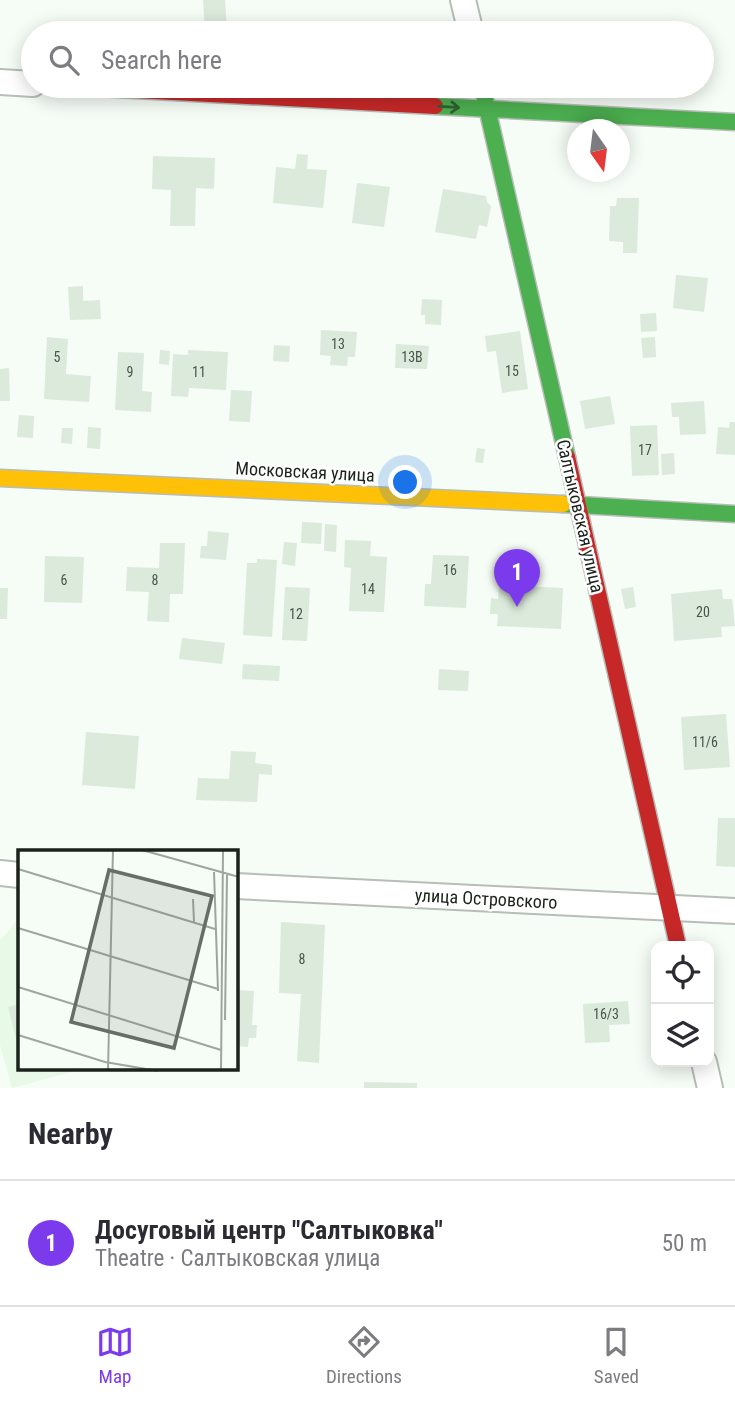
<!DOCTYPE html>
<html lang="en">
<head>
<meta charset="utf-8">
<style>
	:root { --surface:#fff; --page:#f7f7f7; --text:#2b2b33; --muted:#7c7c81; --line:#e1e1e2; --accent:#7c3aed }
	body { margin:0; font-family:"Roboto Condensed",sans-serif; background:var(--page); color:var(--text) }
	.controls { position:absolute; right:21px; bottom:21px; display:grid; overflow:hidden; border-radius:14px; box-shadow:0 4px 18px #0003 }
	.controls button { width:63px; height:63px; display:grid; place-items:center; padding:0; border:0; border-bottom:2px solid var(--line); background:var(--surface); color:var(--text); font:35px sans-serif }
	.compass { position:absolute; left:567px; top:119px; width:63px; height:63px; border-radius:50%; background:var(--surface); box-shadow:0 4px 18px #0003; rotate:166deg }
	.you { position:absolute; left:406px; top:483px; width:24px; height:24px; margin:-18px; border:5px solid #fff; border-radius:50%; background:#1a73e8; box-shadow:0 0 0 10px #1a73e833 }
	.badge { display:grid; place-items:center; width:46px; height:46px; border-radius:50%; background:var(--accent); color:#fff; font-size:23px; font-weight:700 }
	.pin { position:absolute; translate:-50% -58px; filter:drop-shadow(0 2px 4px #0008) }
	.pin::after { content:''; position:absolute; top:37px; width:24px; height:21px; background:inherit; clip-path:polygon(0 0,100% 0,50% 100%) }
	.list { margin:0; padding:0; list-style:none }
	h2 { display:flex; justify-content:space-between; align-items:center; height:91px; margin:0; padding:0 28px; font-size:30px }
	h2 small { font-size:23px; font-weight:400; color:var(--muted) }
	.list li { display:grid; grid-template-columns:46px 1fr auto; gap:21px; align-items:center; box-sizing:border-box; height:126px; padding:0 28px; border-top:2px solid var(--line) }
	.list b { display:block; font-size:26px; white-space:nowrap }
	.list p { margin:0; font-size:23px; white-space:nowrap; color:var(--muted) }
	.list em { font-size:23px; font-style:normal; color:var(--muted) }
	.icon { flex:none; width:38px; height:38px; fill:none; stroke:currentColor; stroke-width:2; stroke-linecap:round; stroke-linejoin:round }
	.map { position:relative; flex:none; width:735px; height:1088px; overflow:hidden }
	.search { position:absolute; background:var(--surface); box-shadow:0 4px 18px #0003; left:21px; right:21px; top:21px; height:77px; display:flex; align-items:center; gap:18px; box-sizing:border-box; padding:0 24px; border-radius:38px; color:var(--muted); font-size:26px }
	.sheet { height:217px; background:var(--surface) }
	nav { display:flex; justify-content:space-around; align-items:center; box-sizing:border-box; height:98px; border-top:2px solid var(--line); background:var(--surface); font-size:19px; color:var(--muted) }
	nav a { display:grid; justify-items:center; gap:4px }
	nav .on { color:var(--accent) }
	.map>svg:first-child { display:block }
	.built { fill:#e8f9e8 }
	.building { fill:#dbeadb }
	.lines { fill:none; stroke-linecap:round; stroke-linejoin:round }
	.street-casing { stroke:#b7bdb7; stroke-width:28 }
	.fast-casing { stroke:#b7bdb7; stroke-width:19 }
	.slow-casing { stroke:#b7bdb7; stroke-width:19 }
	.jam-casing { stroke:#b7bdb7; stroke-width:19 }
	.street { stroke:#fefffe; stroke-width:24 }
	.fast { stroke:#4caf50; stroke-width:16 }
	.slow { stroke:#ffc107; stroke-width:16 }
	.jam { stroke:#c62828; stroke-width:16 }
	.oneway { stroke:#306132 }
	.labels { text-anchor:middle; stroke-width:5; stroke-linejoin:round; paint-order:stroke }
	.number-label { font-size:14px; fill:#4a544a }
	.street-label { font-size:18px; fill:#1a221a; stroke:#fff }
	.inset-road { fill:none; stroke:#9ea59e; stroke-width:2 }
	.view { fill:#676e67; fill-opacity:0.15; stroke:#676e67; stroke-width:3.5 }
	.inset-edge { fill:none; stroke:#1a221a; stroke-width:3.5 }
</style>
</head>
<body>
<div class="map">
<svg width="735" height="1088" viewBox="0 0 735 1088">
	<rect width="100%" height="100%" fill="#f6fcf6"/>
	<path class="built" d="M19 918V1069H83L12 1088 0 1045V941Z"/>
	<path class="building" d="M203 0H225L227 30 205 31Z
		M297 154 308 155 307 169 327 170 323 208 273 203 276 167 295 169Z
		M153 156 215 158 214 189 196 188 195 226H170L171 190 152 189Z
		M357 183 390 187 384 227 352 223Z
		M443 189 486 196 487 202 491 206 487 227 479 225 476 239 435 232Z
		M617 198H639L637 253H623V242L609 241 610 206H616Z
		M676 275 708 278 704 312 673 308Z
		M83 286V301L100 300 101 319 70 320 68 287Z
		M422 299 442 300 441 325 425 324V315H421Z
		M656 313 657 331 641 332 640 314Z
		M321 330 357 332 355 357H348L347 366 330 365 331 356 320 355Z
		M520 331 528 389 502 393 496 351 487 352 485 336Z
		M47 337 68 339 66 374 91 376 89 402 44 399Z
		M655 337 656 357 643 358 641 338Z
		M396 344 429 346 427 369 395 368Z
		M274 345 290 346 289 362 273 361Z
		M160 350 170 351 169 365 159 364Z
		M188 350 228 352 226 390 189 388 188 397 171 396 173 354 188 355Z
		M118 352 144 353 142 391 152 392 151 412 115 410Z
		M9 368 10 401H0V369Z
		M231 390 252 391 250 422 229 421Z
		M610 396 615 424 585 429 580 401Z
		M704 401 706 434 680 435 679 417H672L671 403Z
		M19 415 34 416 33 438 17 437Z
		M730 422H735V455L716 454 718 427 729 428Z
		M657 425 659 475 632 476 630 426Z
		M88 427 101 428 100 449 87 448Z
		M62 428H73L72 444 61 443Z
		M477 448 485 449 483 463 475 462Z
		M674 453 675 474 662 475 661 454Z
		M302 522 322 523 321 544 301 543Z
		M325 524 337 525 336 552 324 551Z
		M208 531 229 533 226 560 200 558 201 546H207Z
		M345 540 371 541 370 556 387 557 384 612 349 611 351 568 344 567Z
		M284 542 297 543 295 566 282 564Z
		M160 543H185L183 594H170L169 622 147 621 149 592 126 591 127 567 159 568Z
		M433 555 469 556 466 608 424 606 425 584H431Z
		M45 556 84 557 82 603 44 602Z
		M257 559 277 560 272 637 243 635 247 563H257Z
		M499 585 563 588 561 629 497 626 498 614H490L491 598 498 599Z
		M285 587 310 588 307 641 282 640Z
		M633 587 636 607 625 609 621 589Z
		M0 588H8L7 619H0Z
		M722 589 723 599H732L735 626 721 627 722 637 674 641 671 594Z
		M182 638 225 643 222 664 179 659Z
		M243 664 280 666 279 681 242 679Z
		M439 669 469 671 468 691 438 690Z
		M726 714 730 767 684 770 681 717Z
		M86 732 139 736 135 789 82 785Z
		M231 751 256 752 255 763 272 765V775L259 774 257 802 196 800 198 778 229 779Z
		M718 818H735V867L716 866Z
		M281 922 325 925 319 1063 297 1061 301 994 279 993Z
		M236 990 254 991 252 1025H257L256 1038H249L248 1047 236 1046Z
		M628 1001 630 1024 609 1025 610 1042 585 1043 583 1004Z
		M19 1004V1047H18L8 1007Z
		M364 1082 417 1083V1088H364Z"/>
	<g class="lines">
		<g class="street-casing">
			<path id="street" d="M463 0 471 33
				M0 82 33 84
				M0 873 19 875
				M236 886 735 911
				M704 1062 710 1088"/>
		</g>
		<g class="fast-casing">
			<path id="fast" d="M482 86 567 457
				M435 106 735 122
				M563 504 735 514"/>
		</g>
		<g class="slow-casing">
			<path id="slow" d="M0 478 563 504"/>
		</g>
		<g class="jam-casing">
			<path id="jam" d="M63 86 435 106
				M567 457 678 946"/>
		</g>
		<use href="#street" class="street"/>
		<use href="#fast" class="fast"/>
		<use href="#slow" class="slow"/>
		<use href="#jam" class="jam"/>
	</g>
	<defs><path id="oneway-shaft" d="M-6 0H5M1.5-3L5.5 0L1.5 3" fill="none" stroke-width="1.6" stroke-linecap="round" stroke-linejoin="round" transform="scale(1.75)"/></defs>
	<use class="oneway" href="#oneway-shaft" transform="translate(449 107) rotate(3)"/>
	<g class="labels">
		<g class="number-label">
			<text x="338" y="349">13</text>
			<text x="57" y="362">5</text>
			<text x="412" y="362">13В</text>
			<text x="512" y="376">15</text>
			<text x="130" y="377">9</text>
			<text x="199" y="377">11</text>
			<text x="645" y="455">17</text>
			<text x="450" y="575">16</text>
			<text x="64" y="585">6</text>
			<text x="155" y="585">8</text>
			<text x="368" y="594">14</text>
			<text x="703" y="617">20</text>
			<text x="296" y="619">12</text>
			<text x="705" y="747">11/6</text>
			<text x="302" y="964">8</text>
			<text x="606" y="1019">16/3</text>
		</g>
		<g class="street-label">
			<text transform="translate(305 472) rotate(3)" y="6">Московская улица</text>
			<text transform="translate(580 516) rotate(77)" y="6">Салтыковская улица</text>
			<text transform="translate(486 899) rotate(3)" y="6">улица Островского</text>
		</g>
	</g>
	<g transform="translate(18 850)">
		<rect width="220" height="220" fill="#f6fcf6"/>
		<path class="inset-road" d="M124 0 221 27M0 19 197 79M196 22 200 141M175 49 176 72M0 78 200 139M0 137 203 200M207 170 209 25M0 185 87 212 140 221M90 221 95 0M203 221 205 0"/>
		<path class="view" d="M91 20 194 46 156 198 53 172Z"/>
		<rect width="220" height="220" class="inset-edge"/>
	</g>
</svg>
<div class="controls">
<button><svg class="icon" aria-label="locate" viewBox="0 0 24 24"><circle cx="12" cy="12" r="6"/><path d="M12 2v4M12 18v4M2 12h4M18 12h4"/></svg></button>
<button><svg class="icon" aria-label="layers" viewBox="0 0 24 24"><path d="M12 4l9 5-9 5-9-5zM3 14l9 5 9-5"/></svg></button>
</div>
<svg class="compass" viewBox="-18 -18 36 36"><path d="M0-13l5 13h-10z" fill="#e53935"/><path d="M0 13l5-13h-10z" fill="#7c7c81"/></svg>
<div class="you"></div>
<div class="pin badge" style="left:517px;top:607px">1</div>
<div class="search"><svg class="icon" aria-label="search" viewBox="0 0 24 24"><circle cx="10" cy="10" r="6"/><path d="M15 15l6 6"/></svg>Search here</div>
</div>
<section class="sheet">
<h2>Nearby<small></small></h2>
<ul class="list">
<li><span class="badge">1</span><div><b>Досуговый центр &quot;Салтыковка&quot;</b><p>Theatre · Салтыковская улица</p></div><em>50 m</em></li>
</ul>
</section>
<nav>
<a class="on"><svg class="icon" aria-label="map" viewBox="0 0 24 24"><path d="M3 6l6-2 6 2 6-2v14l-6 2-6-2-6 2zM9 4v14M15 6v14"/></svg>Map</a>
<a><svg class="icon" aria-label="directions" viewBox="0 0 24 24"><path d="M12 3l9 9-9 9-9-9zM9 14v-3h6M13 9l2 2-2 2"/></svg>Directions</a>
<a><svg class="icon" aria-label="saved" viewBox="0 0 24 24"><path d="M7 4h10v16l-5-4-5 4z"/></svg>Saved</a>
</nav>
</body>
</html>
